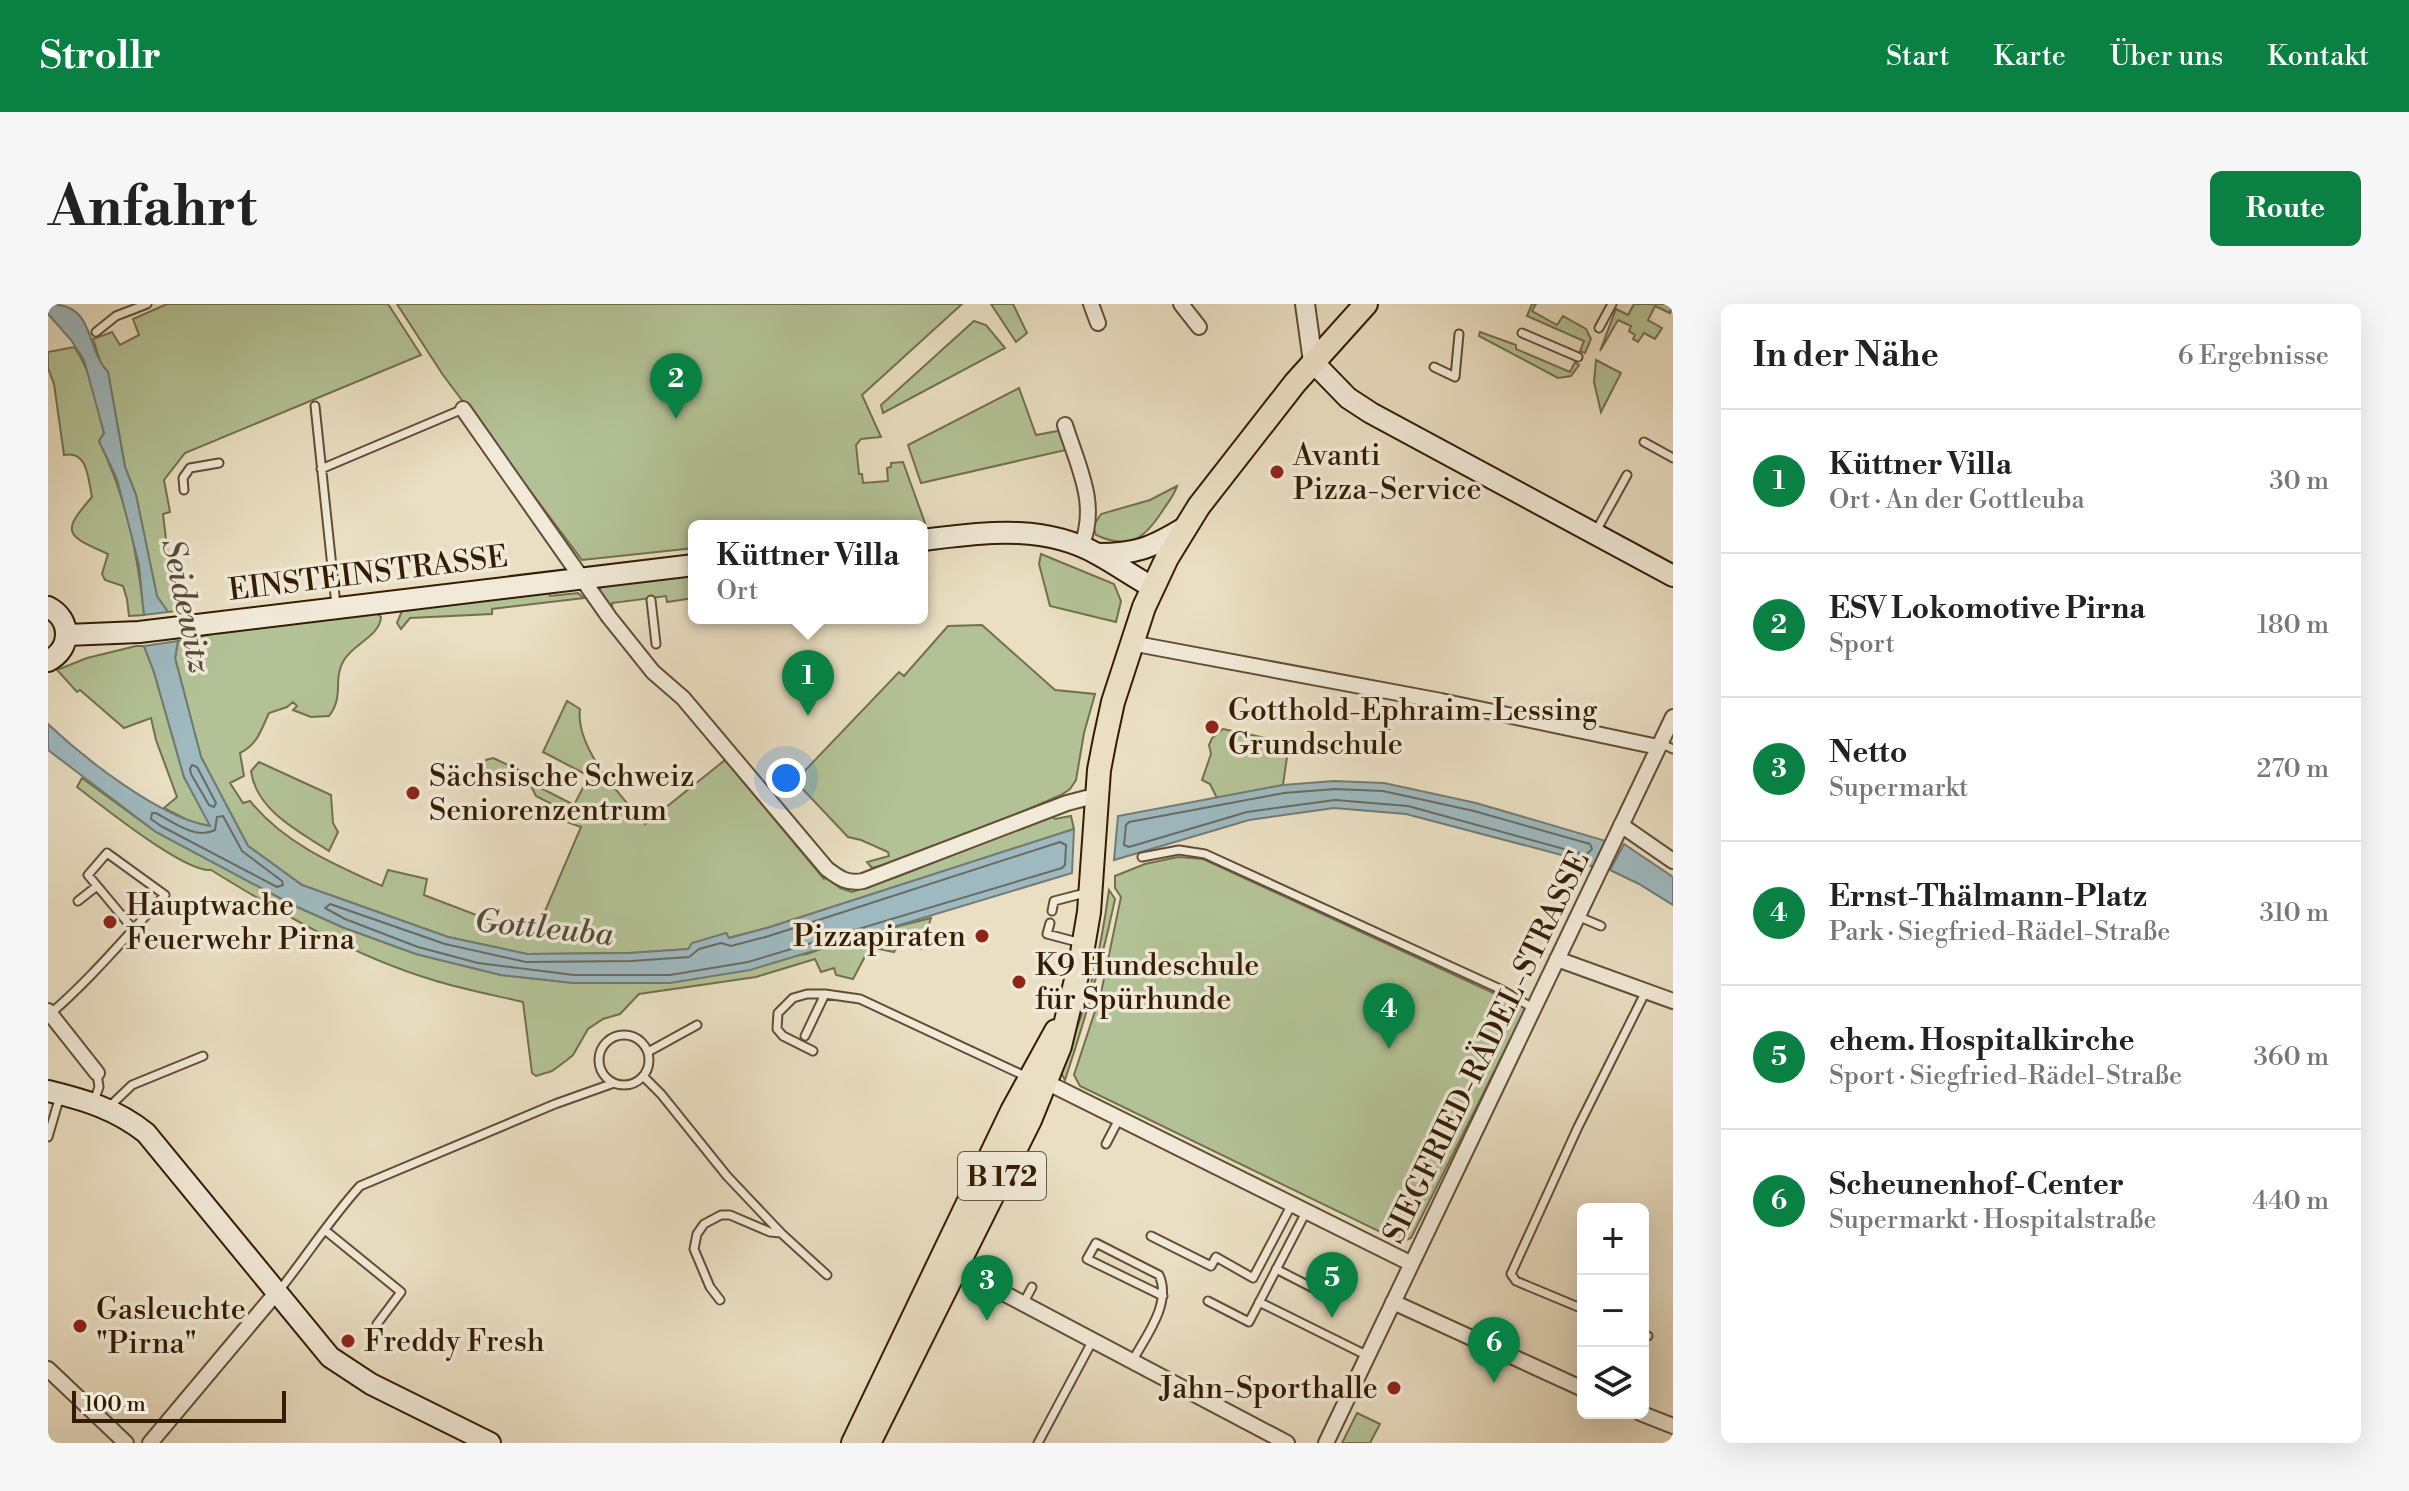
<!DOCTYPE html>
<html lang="de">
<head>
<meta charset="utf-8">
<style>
	:root { --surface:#fff; --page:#f6f6f6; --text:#222; --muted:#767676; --line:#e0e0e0; --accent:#0b8043 }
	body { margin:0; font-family:"Libre Bodoni",serif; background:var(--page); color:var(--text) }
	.controls { position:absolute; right:24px; bottom:24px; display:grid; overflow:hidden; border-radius:12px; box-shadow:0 8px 32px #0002 }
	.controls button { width:72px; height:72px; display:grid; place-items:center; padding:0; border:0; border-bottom:2px solid var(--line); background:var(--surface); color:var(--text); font:40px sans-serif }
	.scale { position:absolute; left:24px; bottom:20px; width:214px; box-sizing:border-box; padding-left:8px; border:4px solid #341d03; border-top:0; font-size:22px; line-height:28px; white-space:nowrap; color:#341d03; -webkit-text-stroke:6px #f1ead8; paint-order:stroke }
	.you { position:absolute; left:738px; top:474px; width:28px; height:28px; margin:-20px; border:6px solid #fff; border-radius:50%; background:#1a73e8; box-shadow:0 0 0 12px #1a73e833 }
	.badge { display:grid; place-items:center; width:52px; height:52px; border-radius:50%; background:var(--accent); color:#fff; font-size:26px; font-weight:700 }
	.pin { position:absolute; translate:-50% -66px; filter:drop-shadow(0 2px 4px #0008) }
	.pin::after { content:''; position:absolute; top:42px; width:28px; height:24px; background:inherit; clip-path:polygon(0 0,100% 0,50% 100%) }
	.popup { position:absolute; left:640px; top:216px; width:240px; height:104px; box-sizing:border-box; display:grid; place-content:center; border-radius:12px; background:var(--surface); filter:drop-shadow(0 2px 6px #0005); font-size:26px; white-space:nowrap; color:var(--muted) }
	.popup b { font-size:30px; color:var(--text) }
	.popup::after { content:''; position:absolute; left:50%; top:100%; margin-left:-16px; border:16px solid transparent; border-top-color:var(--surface) }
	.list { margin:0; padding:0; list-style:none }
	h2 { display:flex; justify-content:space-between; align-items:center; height:104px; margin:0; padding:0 32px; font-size:34px }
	h2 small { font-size:26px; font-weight:400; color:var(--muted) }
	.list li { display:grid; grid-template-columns:52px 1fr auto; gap:24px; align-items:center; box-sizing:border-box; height:144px; padding:0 32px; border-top:2px solid var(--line) }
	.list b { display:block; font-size:30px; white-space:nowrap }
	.list p { margin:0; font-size:26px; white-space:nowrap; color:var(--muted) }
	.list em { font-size:26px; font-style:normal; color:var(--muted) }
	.icon { flex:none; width:44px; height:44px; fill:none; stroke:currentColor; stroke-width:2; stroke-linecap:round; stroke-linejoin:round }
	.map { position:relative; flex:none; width:1625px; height:1139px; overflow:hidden; border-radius:12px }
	header { display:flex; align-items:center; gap:48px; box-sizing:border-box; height:112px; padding:0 40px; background:var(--accent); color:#fff }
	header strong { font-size:38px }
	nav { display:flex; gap:44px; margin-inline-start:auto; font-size:28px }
	.intro { display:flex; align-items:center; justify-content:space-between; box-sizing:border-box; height:192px; padding:0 48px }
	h1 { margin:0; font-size:56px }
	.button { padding:20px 36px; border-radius:12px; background:var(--accent); color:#fff; font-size:28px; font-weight:700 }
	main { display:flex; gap:48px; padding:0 48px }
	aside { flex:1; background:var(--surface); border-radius:12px; box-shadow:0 8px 32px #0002 }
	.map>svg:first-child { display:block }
	.green { fill:#b3c296; stroke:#74704c; stroke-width:2 }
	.water { fill:#9eb9bf; stroke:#747b74; stroke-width:2 }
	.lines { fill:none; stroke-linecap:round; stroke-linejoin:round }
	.shore { stroke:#696b61; stroke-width:2 }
	.service-casing { stroke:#624e33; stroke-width:11 }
	.minor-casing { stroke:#624e33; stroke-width:18 }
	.tertiary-casing { stroke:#624e33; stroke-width:22 }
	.secondary-casing { stroke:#341d03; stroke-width:24 }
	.primary-casing { stroke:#341d03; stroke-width:26 }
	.service { stroke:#f1ead8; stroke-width:7 }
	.minor { stroke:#f1ead8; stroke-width:14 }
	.tertiary { stroke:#f1ead8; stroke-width:18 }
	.secondary { stroke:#f1ead8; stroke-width:20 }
	.primary { stroke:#eadfc3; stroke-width:22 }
	.poi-dot { fill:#8f2418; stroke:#f1ead8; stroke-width:3 }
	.labels { text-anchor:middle; stroke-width:7; stroke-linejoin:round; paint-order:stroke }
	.shield { fill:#f1ead8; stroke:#6d5a43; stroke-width:2 }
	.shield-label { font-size:28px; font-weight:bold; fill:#341d03 }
	.poi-label { font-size:30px; fill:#341d03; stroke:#f1ead8; text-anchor:start }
	.street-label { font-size:30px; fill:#341d03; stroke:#f1ead8 }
	.water-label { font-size:32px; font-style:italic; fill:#544c3b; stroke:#f1ead8 }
</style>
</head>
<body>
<header>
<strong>Strollr</strong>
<nav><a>Start</a><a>Karte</a><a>Über uns</a><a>Kontakt</a></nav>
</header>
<div class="intro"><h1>Anfahrt</h1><a class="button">Route</a></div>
<main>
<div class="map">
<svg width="1625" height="1139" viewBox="0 0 1625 1139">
	<rect width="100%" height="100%" fill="#eadfc3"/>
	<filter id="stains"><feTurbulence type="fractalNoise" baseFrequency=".0025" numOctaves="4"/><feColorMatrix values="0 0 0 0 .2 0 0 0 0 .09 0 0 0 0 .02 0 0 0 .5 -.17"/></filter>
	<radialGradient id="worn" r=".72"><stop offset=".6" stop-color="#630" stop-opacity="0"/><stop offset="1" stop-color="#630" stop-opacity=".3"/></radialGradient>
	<path class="green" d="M119 0H340L373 51 137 149 116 176 122 208 115 210 121 260 128 259 131 283 141 290 143 305 120 308 109 293 88 191 77 163 60 68 53 60 45 35 64 28 72 41 91 31 85 15Z
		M349 0H914L814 91 833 133 813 135 808 141 811 170H814L815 179 840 177 839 164 843 163V159L855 158 877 219 847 222H646V244L534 256 395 71Z
		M943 0H965L979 29 968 38Z
		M1484 0H1488L1484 7 1509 21 1515 12 1538 25 1543 35 1537 49 1532 47 1536 37 1479 12Z
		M1586 0H1625L1622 9 1607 2 1600 16 1614 24 1607 35 1596 29 1590 38 1585 35 1587 31 1581 27 1583 22 1570 16 1552 47 1568 5 1580 11Z
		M926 17 938 21 957 44 835 109 833 101Z
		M1432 28 1468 41V45L1522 68 1527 58 1531 61 1523 72 1510 74 1431 32Z
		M26 43C44 67 48 100 56 129L51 137C78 192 90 250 96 311L81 312 79 295 75 282 57 276 54 270 60 250C20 232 11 230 44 193 40 175 40 146 16 151L6 80 0 64V48Z
		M1548 56 1573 69 1553 108 1546 78Z
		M971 84 988 131 1015 126 1022 145 873 179 860 141Z
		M1129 182C1127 190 1119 200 1113 209 1095 236 1081 246 1048 231L1045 222 1053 210 1102 196Z
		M993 250 1066 280 1073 297 1068 318 1002 302 991 260Z
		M646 271V294L619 298 618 292 564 299 565 311 551 291 553 281Z
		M501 288 502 292 530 289 536 294 444 305V310L362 314 353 325 349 319 354 307Z
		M328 308 333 313C332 332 305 340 296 356 284 376 297 391 281 412L263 413 245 406 249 402 245 398 239 403 221 409C213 426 210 440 192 449L196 472 182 479 195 499 202 497C236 539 285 560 334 582L340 566 379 575 376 591 486 633 533 523 516 517 521 509 488 492 483 482 485 480 526 501 541 472 495 448 519 397 532 405C527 444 573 492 597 520L677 456 776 575 779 573 792 584 804 588 851 572 1004 512 1007 515 1023 512 1026 525 719 624 680 634 679 630 641 645 582 649 479 650 400 633 254 581 200 542 153 453 127 354 130 337 208 321Z
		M934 321 1007 386 1047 390 1036 429 1028 476 1022 485 1013 491 878 549 824 564 819 558 841 552 840 548 813 536 800 533 747 477 851 368 856 372 900 322Z
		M88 342H96L106 368 136 473 163 522 143 518 116 504 129 493 108 436 103 414 76 424 32 386 29 388 9 366 39 354Z
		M1175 425 1241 439 1235 481 1169 494 1162 480 1154 476 1163 450 1161 441 1164 434Z
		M445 454 471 466 475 472 471 480 463 482 438 470 434 460 438 456Z
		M211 458 283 491 285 519 290 528 281 547C250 527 208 506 203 467Z
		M34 474 108 528 245 601 294 623 368 650 453 671 526 679 759 650 807 633 883 614 873 645 852 637 846 648 822 643 805 675 788 671 786 664 773 668 767 655 708 673 591 690 572 710 555 715 540 725 525 751 519 756 504 767 488 772 484 769 475 698C445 691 414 685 385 676 305 652 233 609 163 566 137 569 53 501 29 483Z
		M1130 553 1155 555 1478 704 1363 934 1353 938 1032 782 1026 771 1053 689 1073 593 1067 584V572L1097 560Z
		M1061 586 1067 595C1054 657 1037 716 1017 776L1014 771V763C1040 700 1052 653 1061 586Z
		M1309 1109 1332 1120 1322 1139H1294Z"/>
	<path class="water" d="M0 0C49 0 36 43 60 68L77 163 88 191 109 292 120 308 96 311 91 261 69 175 51 137 56 129 36 56 23 36 0 10Z
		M130 337 127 354 153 453 200 542 254 581 400 633 479 650 582 649 640 645 644 639 678 629 681 634 719 624 1026 525 1024 569 702 666 622 679H526L453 671 368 650 294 623 245 601 108 528 0 446V420C37 455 112 514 162 522L136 473 106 368 96 342Z
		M1286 477 1336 479 1428 499 1558 537 1545 563 1525 554 1358 510 1286 504 1201 516 1066 556 1070 512 1235 481Z
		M1576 540 1625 573V601L1591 580 1562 566Z"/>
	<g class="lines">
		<path class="shore" d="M144 461 149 463 168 499 166 503 161 501 143 470 142 465Z
			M1287 485 1335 487 1426 507 1542 540 1544 545 1538 551 1360 502 1287 496 1199 508 1081 543 1076 541 1078 521 1081 518 1236 489Z
			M104 509H108C125 518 148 536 167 526L169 513 175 512 194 547 234 577 235 581 229 583 113 522 103 515Z
			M1012 538 1018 541 1017 561 1014 564 700 658 622 671H526L430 659 370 643 297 615 277 604 282 600 397 640 478 658 583 657 641 653 651 645 673 639 683 642 721 632Z"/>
		<g class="service-casing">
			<path id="service" d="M1551 24 1564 0
				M48 28 68 12 99 0
				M1474 29 1530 53
				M1386 63 1407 73 1411 30
				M267 102 288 301
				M1596 138 1625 154
				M273 165 415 105
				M136 186 135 174 142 164 171 159
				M1547 229 1579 171
				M603 296 608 340
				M1612 439 1625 445
				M1094 553 1131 546 1157 550 1452 685 1485 704
				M30 597 49 582
				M1004 607 1006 597 1037 589
				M1529 612 1553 622
				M1002 619 999 630 1033 639
				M2 710C44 674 79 631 117 591L59 549 40 571 85 625
				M551 756a25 25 0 1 1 50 0a25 25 0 1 1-50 0Z
				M757 732 777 690
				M765 747 735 732 729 725 730 709 745 694 759 690H777L812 695 979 773
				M600 748 649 721
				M595 772 613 790 679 872 733 929
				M46 797 51 783 49 770
				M61 803 84 781 155 752
				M0 833 12 792
				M1058 840 1071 815
				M278 927 353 988 329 1020
				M1103 932 1163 962 1168 953 1205 974 1244 900
				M1228 965 1265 984
				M230 988C258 953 282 915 312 882L507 800 566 779
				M672 996 662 983 646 945 649 930 656 920 673 911H682L722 928 733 929 779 971
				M1160 997 1201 1018 1258 908
				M1211 998 1318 1051
				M975 1000 984 983
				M1535 1005 1468 977 1463 970 1530 823 1598 687
				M1595 1030 1600 1032
				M1085 1056C1098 1032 1124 999 1111 971L1048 939 1039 955 1115 992
				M990 1139 1045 1036"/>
		</g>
		<g class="minor-casing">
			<path id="minor" d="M1043 0 1050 19
				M1133 0 1151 23
				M415 105 561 313 605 368 635 394 779 565C791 574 799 580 815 577L1019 499 1050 491
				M1017 121C1030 163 1051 200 1033 243
				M1083 339 1393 397 1610 443
				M1573 521 1625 557
				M1509 655 1625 697
				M0 707 49 769
				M998 778 1362 959
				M908 964 1239 1139
				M1345 998 1535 1085
				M0 1065 78 1139
				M1592 1109 1625 1122
				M102 1139 228 989
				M1278 1139 1625 413"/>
		</g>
		<g class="tertiary-casing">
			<path id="tertiary" d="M1257 0 1265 58"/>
		</g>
		<g class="secondary-casing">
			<path id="secondary" d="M1265 58 1300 94 1323 109 1625 272
				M874 236C935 229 995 219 1051 251 1069 261 1086 273 1104 283
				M1050 250C1088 250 1103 244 1136 224
				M0 303C24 315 24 345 0 357
				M19 331 91 328 646 261
				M0 787C37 796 68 805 98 829L282 1053 323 1080 442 1139"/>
		</g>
		<g class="primary-casing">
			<path id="primary" d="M805 1139 964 807 1008 727
				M821 1139 982 816 1012 742 1033 655 1041 608 1051 466 1057 435 1065 398 1096 303 1119 254 1151 202 1247 79 1318 0"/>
		</g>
		<use href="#service" class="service"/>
		<use href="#minor" class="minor"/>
		<use href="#tertiary" class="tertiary"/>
		<use href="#secondary" class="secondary"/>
		<use href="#primary" class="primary"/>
	</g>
	<g class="poi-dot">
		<circle cx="1229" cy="168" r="8"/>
		<circle cx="1164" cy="423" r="8"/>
		<circle cx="365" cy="489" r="8"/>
		<circle cx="62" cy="618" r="8"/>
		<circle cx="934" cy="632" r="8"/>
		<circle cx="971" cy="678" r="8"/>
		<circle cx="32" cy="1022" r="8"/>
		<circle cx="300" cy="1037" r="8"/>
		<circle cx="1346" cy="1084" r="8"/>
	</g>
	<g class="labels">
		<rect class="shield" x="910" y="848" width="88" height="48" rx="6"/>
		<g class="shield-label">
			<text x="954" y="882">B 172</text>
		</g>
		<g class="poi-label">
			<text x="1245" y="161">Avanti<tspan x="1245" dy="34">Pizza-Service</tspan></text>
			<text x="1180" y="416">Gotthold-Ephraim-Lessing<tspan x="1180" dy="34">Grundschule</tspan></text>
			<text x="381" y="482">Sächsische Schweiz<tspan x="381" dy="34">Seniorenzentrum</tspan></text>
			<text x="78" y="611">Hauptwache<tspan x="78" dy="34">Feuerwehr Pirna</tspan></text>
			<text x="918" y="642" text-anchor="end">Pizzapiraten</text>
			<text x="987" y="671">K9 Hundeschule<tspan x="987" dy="34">für Spürhunde</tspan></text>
			<text x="48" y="1015">Gasleuchte<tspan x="48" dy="34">"Pirna"</tspan></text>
			<text x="316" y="1047">Freddy Fresh</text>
			<text x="1330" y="1094" text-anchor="end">Jahn-Sporthalle</text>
		</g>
		<g class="street-label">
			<text transform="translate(320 269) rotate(-7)" y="10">EINSTEINSTRASSE</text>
			<text transform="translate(1438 743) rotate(-64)" y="10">SIEGFRIED-RÄDEL-STRASSE</text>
		</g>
		<g class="water-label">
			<text transform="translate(139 302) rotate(78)" y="11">Seidewitz</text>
			<text transform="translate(496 623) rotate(6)" y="11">Gottleuba</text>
		</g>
	</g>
	<rect width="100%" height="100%" filter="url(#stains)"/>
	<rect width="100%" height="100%" fill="url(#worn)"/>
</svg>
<div class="controls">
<button>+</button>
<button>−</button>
<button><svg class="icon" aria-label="layers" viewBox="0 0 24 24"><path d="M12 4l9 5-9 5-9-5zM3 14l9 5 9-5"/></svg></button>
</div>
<div class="scale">100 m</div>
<div class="you"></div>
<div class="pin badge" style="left:760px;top:412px">1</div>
<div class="popup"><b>Küttner Villa</b>Ort</div>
<div class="pin badge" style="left:628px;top:115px">2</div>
<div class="pin badge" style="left:939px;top:1017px">3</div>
<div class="pin badge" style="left:1341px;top:745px">4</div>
<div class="pin badge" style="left:1284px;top:1014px">5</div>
<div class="pin badge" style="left:1446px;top:1079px">6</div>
</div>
<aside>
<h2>In der Nähe<small>6 Ergebnisse</small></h2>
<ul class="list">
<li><span class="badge">1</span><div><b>Küttner Villa</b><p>Ort · An der Gottleuba</p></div><em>30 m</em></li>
<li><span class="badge">2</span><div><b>ESV Lokomotive Pirna</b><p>Sport</p></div><em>180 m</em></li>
<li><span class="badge">3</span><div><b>Netto</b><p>Supermarkt</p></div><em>270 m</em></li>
<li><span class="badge">4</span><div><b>Ernst-Thälmann-Platz</b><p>Park · Siegfried-Rädel-Straße</p></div><em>310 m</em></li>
<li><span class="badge">5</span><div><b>ehem. Hospitalkirche</b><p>Sport · Siegfried-Rädel-Straße</p></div><em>360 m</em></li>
<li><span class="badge">6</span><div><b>Scheunenhof-Center</b><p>Supermarkt · Hospitalstraße</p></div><em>440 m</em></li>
</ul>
</aside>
</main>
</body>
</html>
